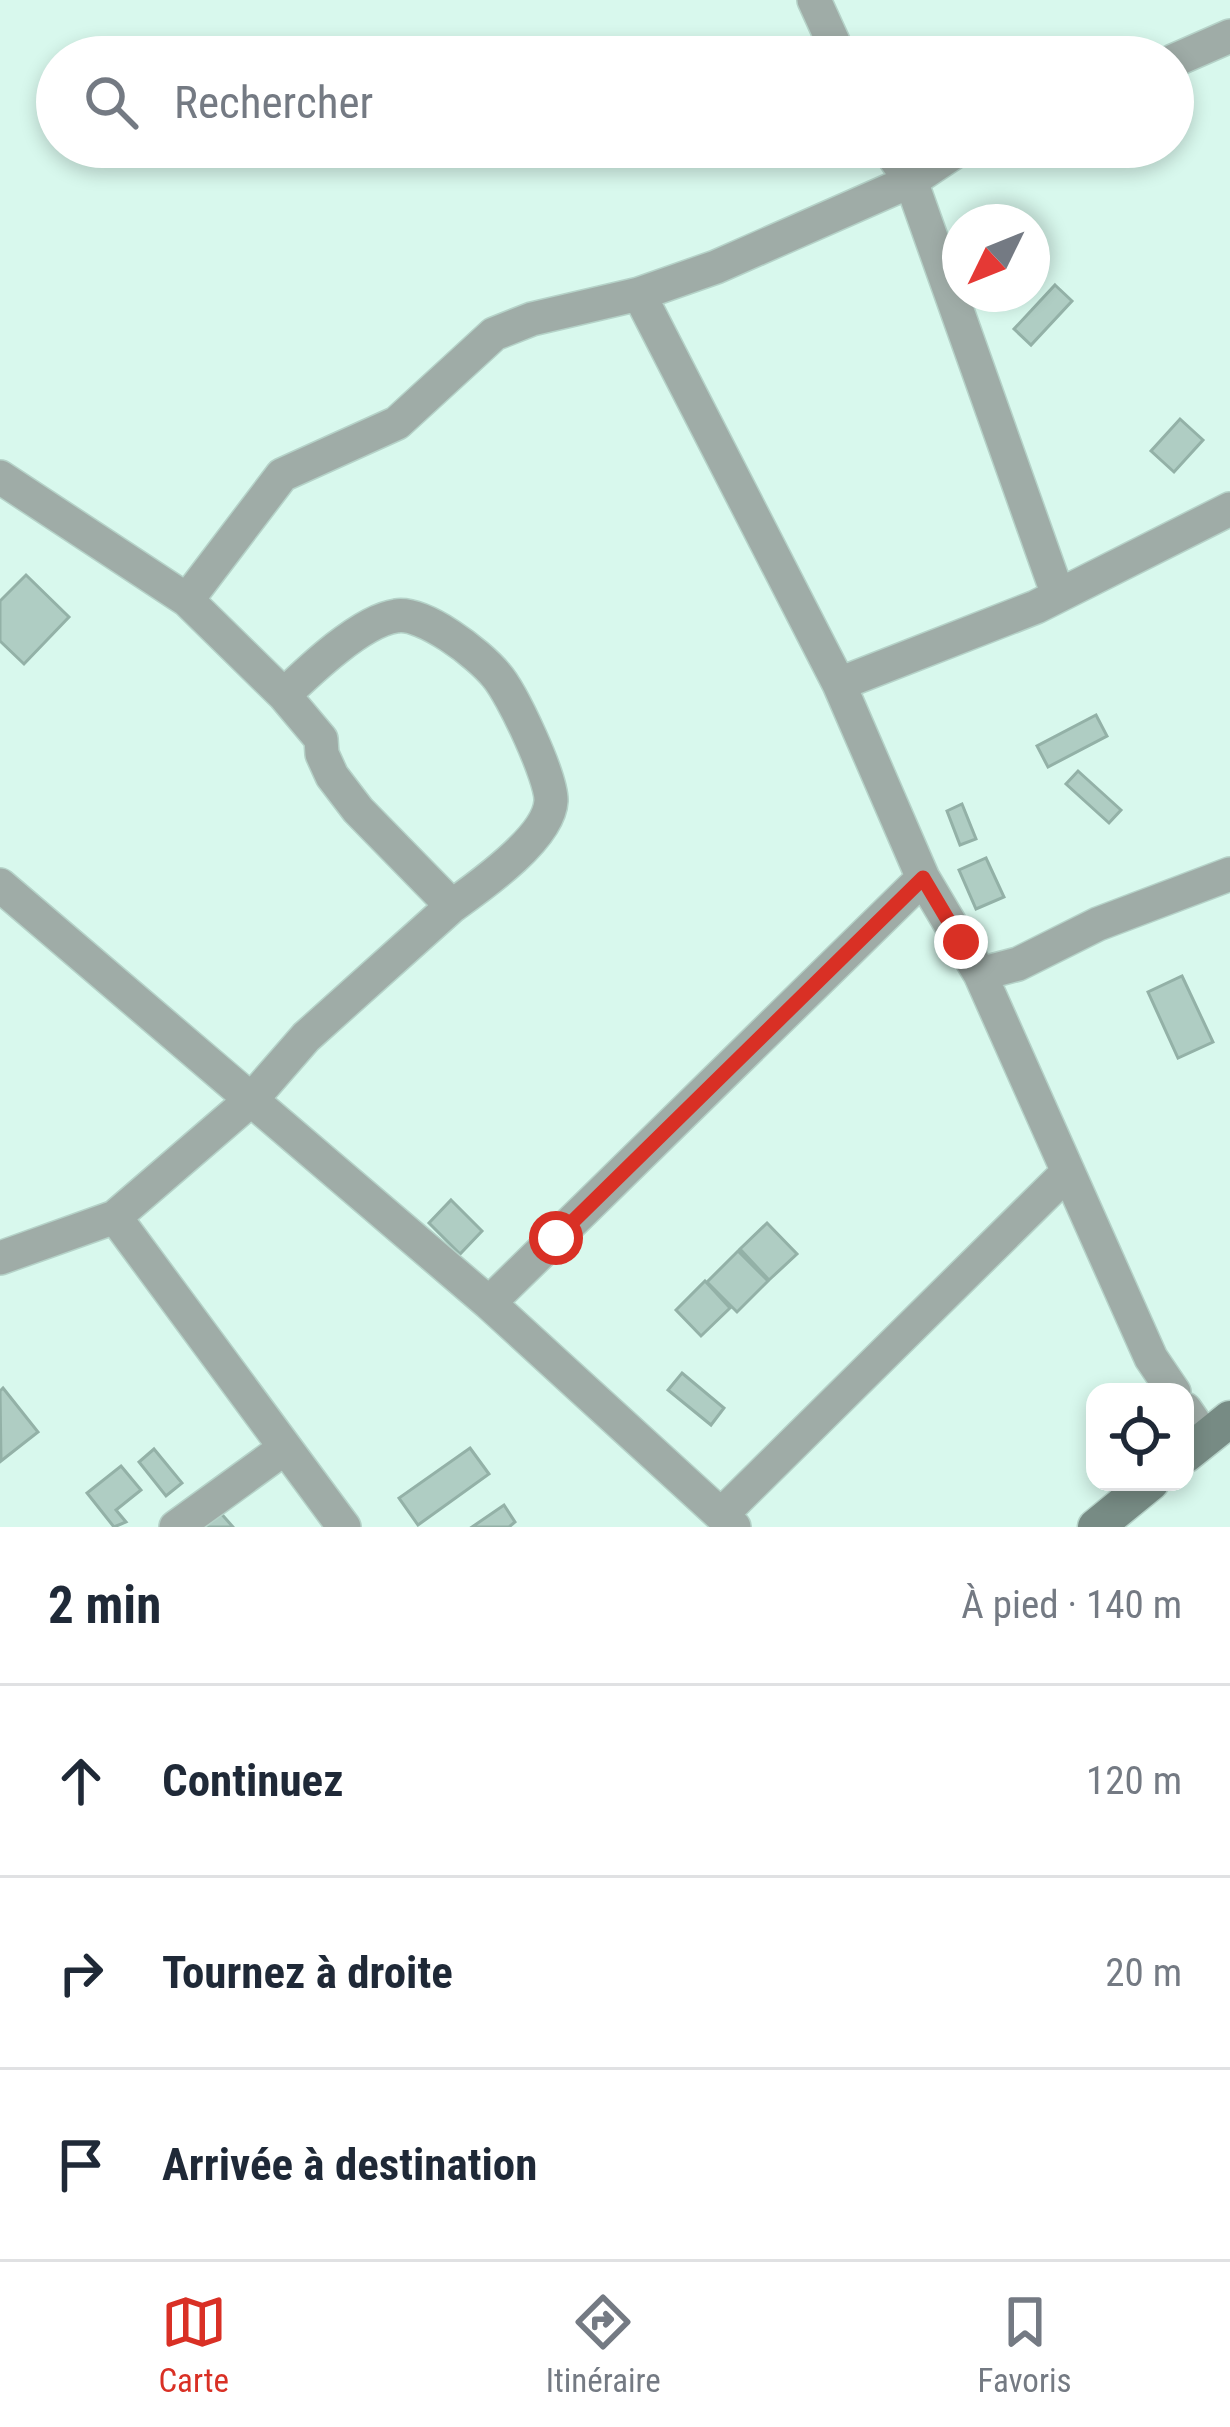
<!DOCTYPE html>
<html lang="fr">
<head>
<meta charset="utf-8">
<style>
	:root { --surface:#fff; --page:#f6f6f7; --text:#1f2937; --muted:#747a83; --line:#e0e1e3; --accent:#d93025 }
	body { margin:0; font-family:"Roboto Condensed",sans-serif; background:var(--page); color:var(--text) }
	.controls { position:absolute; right:36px; bottom:36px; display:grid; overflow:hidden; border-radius:24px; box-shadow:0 6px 18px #0003 }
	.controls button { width:108px; height:108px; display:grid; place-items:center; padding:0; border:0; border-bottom:3px solid var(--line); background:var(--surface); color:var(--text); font:60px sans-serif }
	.compass { position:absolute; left:942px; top:204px; width:108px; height:108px; border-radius:50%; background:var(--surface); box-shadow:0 6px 18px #0003; rotate:227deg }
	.stop { position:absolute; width:36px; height:36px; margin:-27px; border:9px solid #d93025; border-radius:50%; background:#fff }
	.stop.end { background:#d93025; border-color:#fff; box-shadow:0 3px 12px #0008 }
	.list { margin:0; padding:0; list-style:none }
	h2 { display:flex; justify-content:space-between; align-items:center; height:156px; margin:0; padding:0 48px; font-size:51px }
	h2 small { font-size:39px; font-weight:400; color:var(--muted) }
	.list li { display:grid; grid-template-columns:78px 1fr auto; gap:36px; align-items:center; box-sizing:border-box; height:192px; padding:0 48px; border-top:3px solid var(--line) }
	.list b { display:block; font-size:45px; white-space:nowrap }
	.list em { font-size:39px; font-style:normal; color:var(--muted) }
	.icon { flex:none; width:66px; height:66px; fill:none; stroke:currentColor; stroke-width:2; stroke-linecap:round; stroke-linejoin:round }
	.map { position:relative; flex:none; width:1230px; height:1527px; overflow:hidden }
	.search { position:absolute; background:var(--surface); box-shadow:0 6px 18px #0003; left:36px; right:36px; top:36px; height:132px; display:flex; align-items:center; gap:30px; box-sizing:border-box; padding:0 42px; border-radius:66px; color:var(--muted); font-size:45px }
	.sheet { height:732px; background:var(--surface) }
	nav { display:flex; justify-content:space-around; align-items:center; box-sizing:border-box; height:168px; border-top:3px solid var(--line); background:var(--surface); font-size:33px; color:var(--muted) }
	nav a { display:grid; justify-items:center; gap:6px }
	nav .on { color:var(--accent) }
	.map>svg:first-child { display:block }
	.building { fill:#afcdc3; stroke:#93b1a7; stroke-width:3 }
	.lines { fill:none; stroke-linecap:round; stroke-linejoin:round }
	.street-casing { stroke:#b5d2c8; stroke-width:36 }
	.secondary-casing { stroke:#b5d2c8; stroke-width:39 }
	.street { stroke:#9faca7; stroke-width:33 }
	.secondary { stroke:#778b84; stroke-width:36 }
	.route { stroke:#d93025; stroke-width:15 }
</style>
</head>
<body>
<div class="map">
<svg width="1230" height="1527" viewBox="0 0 1230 1527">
	<rect width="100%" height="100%" fill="#d8f8ed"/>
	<path class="building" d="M1055 285 1072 301 1031 345 1014 329Z
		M1180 419 1203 440 1174 472 1151 451Z
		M26 575 69 617 24 664 0 641V601Z
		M1096 715 1107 736 1048 767 1037 746Z
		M1078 771 1121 810 1109 823 1066 784Z
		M962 804 976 839 960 845 947 811Z
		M986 858 1004 897 976 909 959 870Z
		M1182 976 1213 1042 1178 1058 1148 992Z
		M451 1200 482 1231 460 1254 429 1223Z
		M767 1223 797 1254 769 1280 740 1249Z
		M738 1251 768 1281 737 1312 707 1282Z
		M705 1281 730 1308 701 1336 676 1310Z
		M682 1373 724 1408 711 1425 668 1390Z
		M3 1388 38 1432 1 1461 0 1391Z
		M470 1448 489 1474 418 1525 399 1498Z
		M154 1449 182 1483 166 1496 139 1462Z
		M121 1466 141 1490 116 1510 126 1522 114 1527 87 1493Z
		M504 1505 515 1522 509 1527H472Z
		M218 1510 233 1527H207L203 1522Z"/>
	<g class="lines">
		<g class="street-casing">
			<path id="street" d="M814 0 840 57
				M1173 61 1230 36
				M887 147 911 181 962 147
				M639 294 839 684 923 878 980 974 1151 1358 1174 1392
				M0 477 187 600 284 695
				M187 600 282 475 397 423 494 334 532 319 639 294 716 267 911 181 1058 595
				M839 684 1036 607 1230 509
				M0 885 489 1303 734 1527
				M980 974 1018 964 1098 924 1230 874
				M115 1217 344 1527
				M0 1258 115 1217 252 1099 306 1037 452 906 358 810 332 776 322 754 321 739 284 695C309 671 361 621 396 616 423 611 479 654 496 675 512 693 552 778 551 801 549 838 480 886 452 906
				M489 1303 923 878
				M1185 1409 1205 1438
				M722 1514 1067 1173
				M176 1527 285 1448"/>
		</g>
		<g class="secondary-casing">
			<path id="secondary" d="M1185 1455 1230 1419
				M1096 1527 1151 1482"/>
		</g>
		<use href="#street" class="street"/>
		<use href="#secondary" class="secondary"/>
	</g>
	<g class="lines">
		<path class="route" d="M556 1238 923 878 961 942"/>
	</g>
</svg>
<div class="controls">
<button><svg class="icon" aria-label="locate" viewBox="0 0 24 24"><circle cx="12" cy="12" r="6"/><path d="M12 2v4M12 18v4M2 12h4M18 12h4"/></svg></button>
</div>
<svg class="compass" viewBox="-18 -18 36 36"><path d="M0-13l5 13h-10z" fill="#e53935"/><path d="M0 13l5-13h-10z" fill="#747a83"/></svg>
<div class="stop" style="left:556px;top:1238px"></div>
<div class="stop end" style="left:961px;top:942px"></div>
<div class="search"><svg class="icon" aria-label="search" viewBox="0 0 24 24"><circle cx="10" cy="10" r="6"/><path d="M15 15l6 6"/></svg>Rechercher</div>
</div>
<section class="sheet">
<h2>2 min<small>À pied · 140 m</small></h2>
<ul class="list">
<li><svg class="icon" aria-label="ahead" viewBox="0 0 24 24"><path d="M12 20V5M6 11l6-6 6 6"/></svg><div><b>Continuez</b></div><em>120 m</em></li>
<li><svg class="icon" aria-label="right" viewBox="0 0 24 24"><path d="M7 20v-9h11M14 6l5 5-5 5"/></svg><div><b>Tournez à droite</b></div><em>20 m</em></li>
<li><svg class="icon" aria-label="arrive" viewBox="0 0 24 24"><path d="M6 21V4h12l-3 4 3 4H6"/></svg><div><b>Arrivée à destination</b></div></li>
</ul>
</section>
<nav>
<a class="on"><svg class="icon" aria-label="map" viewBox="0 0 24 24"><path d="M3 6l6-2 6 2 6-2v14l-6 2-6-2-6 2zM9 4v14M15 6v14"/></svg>Carte</a>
<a><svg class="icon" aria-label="directions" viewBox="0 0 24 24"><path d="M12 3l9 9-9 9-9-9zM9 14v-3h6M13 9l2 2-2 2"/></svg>Itinéraire</a>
<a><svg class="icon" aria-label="saved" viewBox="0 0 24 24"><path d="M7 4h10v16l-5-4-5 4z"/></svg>Favoris</a>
</nav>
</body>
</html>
